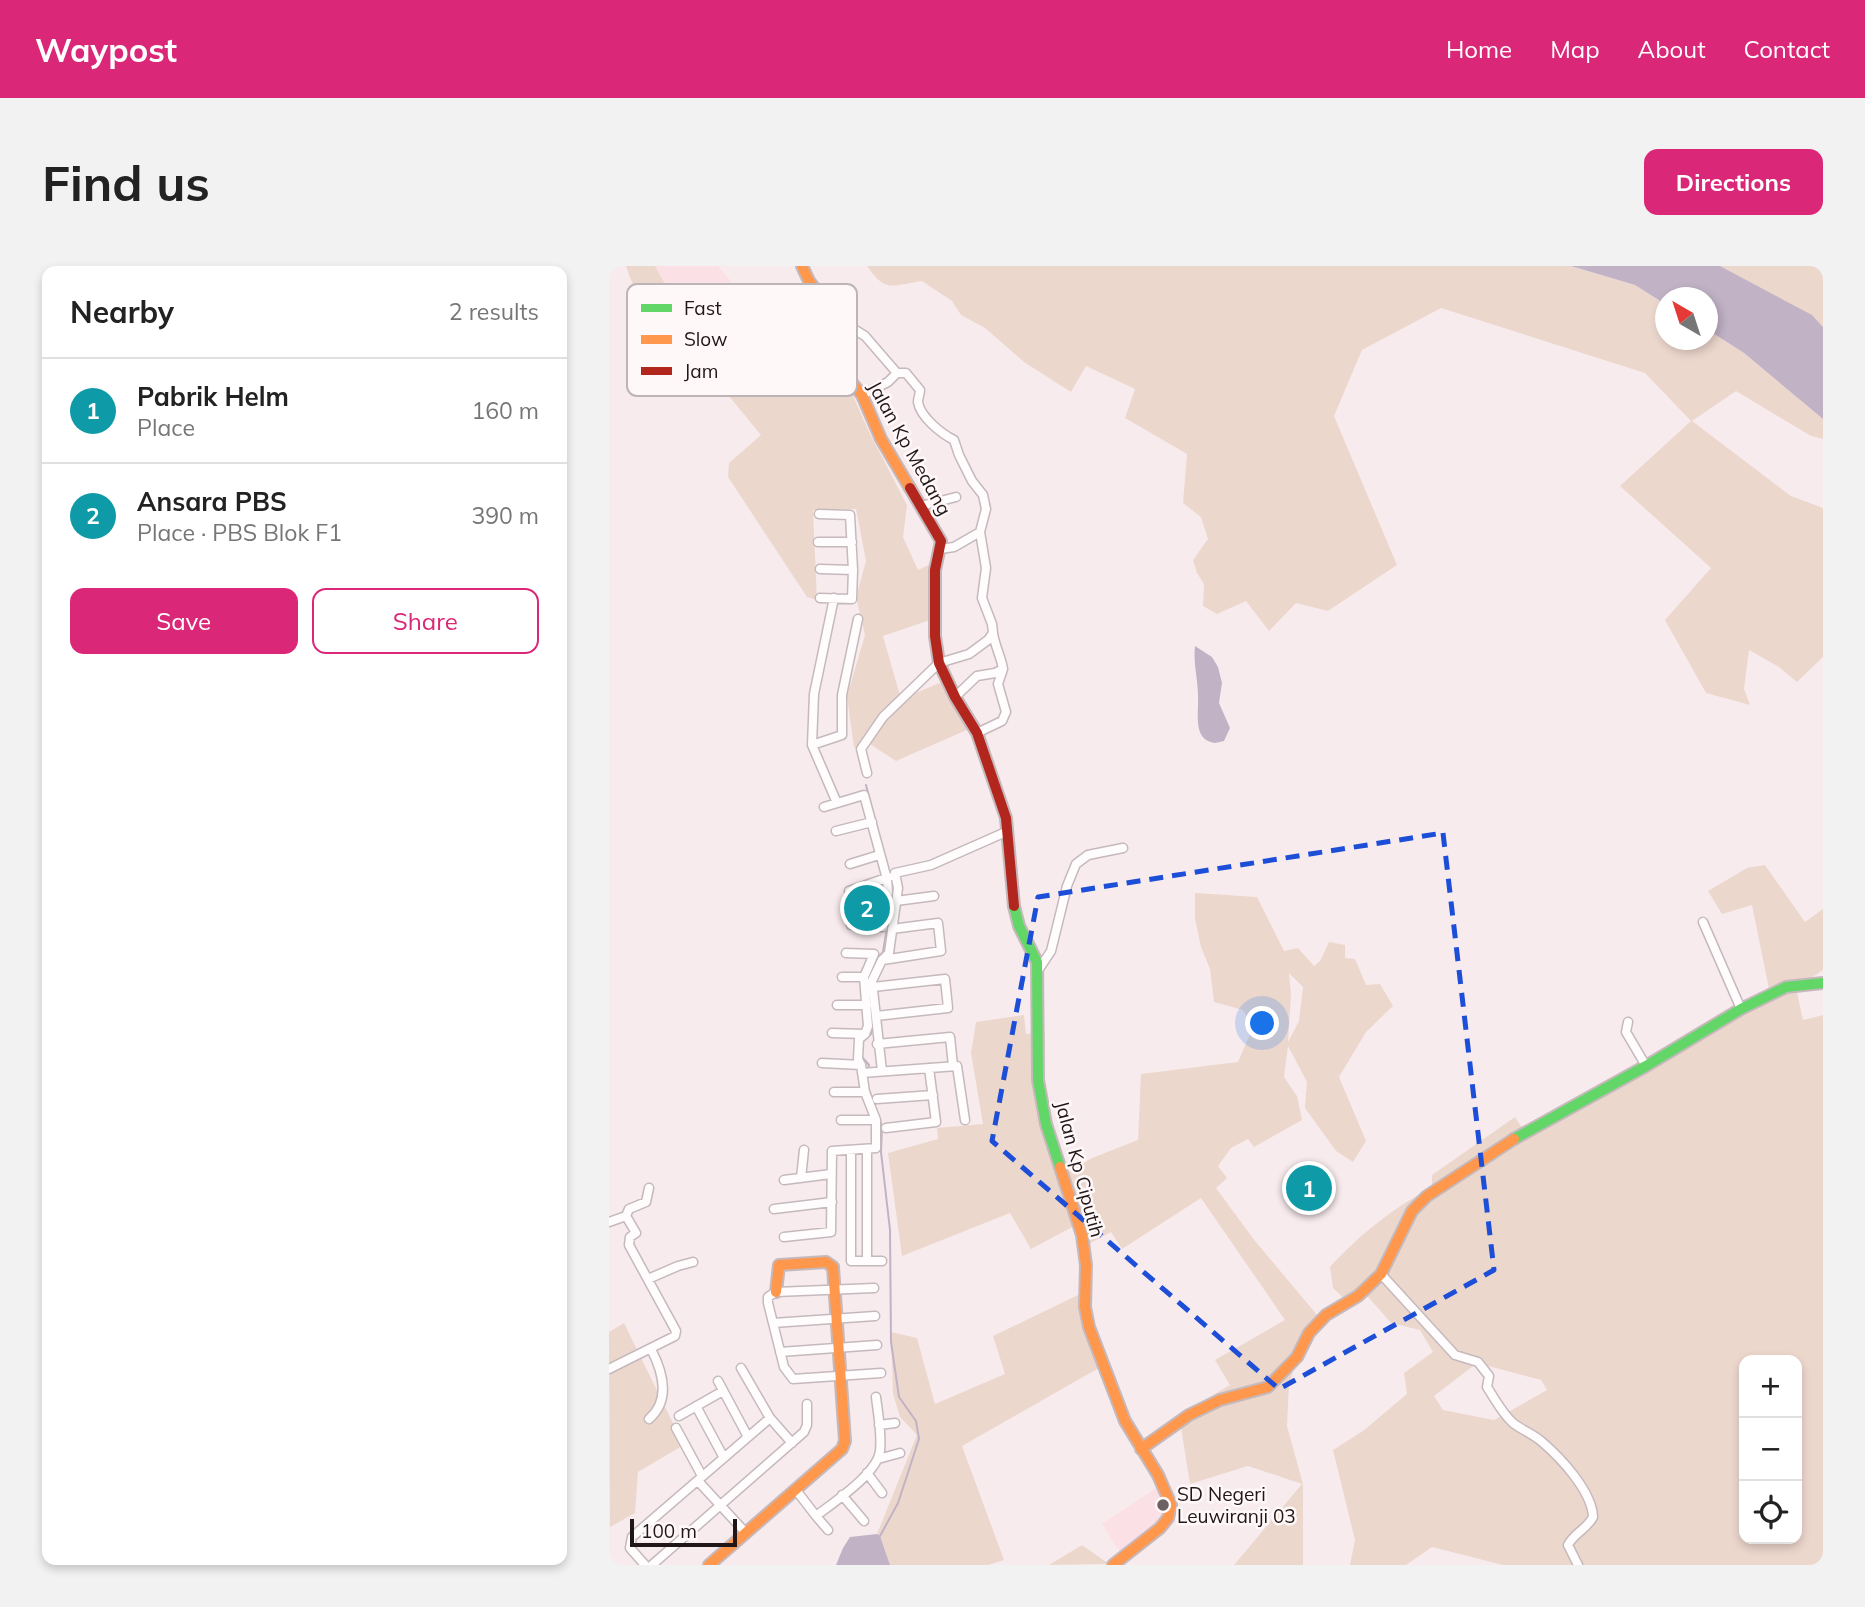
<!DOCTYPE html>
<html lang="en">
<head>
<meta charset="utf-8">
<style>
	:root { --surface:#fff; --page:#f2f2f2; --text:#222; --muted:#767676; --line:#e0e0e0; --accent:#db2777 }
	body { margin:0; font-family:Mulish,sans-serif; background:var(--page); color:var(--text) }
	.controls { position:absolute; right:21px; bottom:21px; display:grid; overflow:hidden; border-radius:14px; box-shadow:0 4px 10px #0003 }
	.controls button { width:63px; height:63px; display:grid; place-items:center; padding:0; border:0; border-bottom:2px solid var(--line); background:var(--surface); color:var(--text); font:35px sans-serif }
	.compass { position:absolute; left:1046px; top:21px; width:63px; height:63px; border-radius:50%; background:var(--surface); box-shadow:0 4px 10px #0003; rotate:321deg }
	.scale { position:absolute; left:21px; bottom:18px; width:107px; box-sizing:border-box; padding-left:7px; border:4px solid #211618; border-top:0; font-size:19px; line-height:24px; white-space:nowrap; color:#211618; -webkit-text-stroke:5px #fef8f9; paint-order:stroke }
	.you { position:absolute; left:654px; top:758px; width:24px; height:24px; margin:-18px; border:5px solid #fff; border-radius:50%; background:#1a73e8; box-shadow:0 0 0 10px #1a73e833 }
	.badge { display:grid; place-items:center; width:46px; height:46px; border-radius:50%; background:var(--accent); color:#fff; font-size:23px; font-weight:700 }
	.pin { position:absolute; translate:-50% -50%; border:4px solid #fff; box-shadow:0 2px 7px #0006 }
	.list { margin:0; padding:0; list-style:none }
	h2 { display:flex; justify-content:space-between; align-items:center; height:91px; margin:0; padding:0 28px; font-size:30px }
	h2 small { font-size:23px; font-weight:400; color:var(--muted) }
	.list li { display:grid; grid-template-columns:46px 1fr auto; gap:21px; align-items:center; box-sizing:border-box; height:105px; padding:0 28px; border-top:2px solid var(--line) }
	.list b { display:block; font-size:26px; white-space:nowrap }
	.list p { margin:0; font-size:23px; white-space:nowrap; color:var(--muted) }
	.list em { font-size:23px; font-style:normal; color:var(--muted) }
	.actions { display:flex; gap:14px; padding:21px 28px }
	.actions a { flex:1; padding:16px 0; border:2px solid var(--accent); border-radius:14px; text-align:center; font-size:24px; color:var(--accent) }
	.actions .main { background:var(--accent); color:#fff }
	.icon { flex:none; width:38px; height:38px; fill:none; stroke:currentColor; stroke-width:2; stroke-linecap:round; stroke-linejoin:round }
	.map { position:relative; flex:none; width:1214px; height:1299px; overflow:hidden; border-radius:14px }
	header { display:flex; align-items:center; gap:42px; box-sizing:border-box; height:98px; padding:0 35px; background:var(--accent); color:#fff }
	header strong { font-size:33px }
	nav { display:flex; gap:38px; margin-inline-start:auto; font-size:24px }
	.intro { display:flex; align-items:center; justify-content:space-between; box-sizing:border-box; height:168px; padding:0 42px }
	h1 { margin:0; font-size:49px }
	.button { padding:18px 32px; border-radius:14px; background:var(--accent); color:#fff; font-size:24px; font-weight:700 }
	main { display:flex; gap:42px; padding:0 42px }
	aside { flex:1; background:var(--surface); border-radius:14px; box-shadow:0 4px 10px #0003 }
	.map>svg:first-child { display:block }
	.built { fill:#fbe0e5 }
	.green { fill:#ecd7cd; fill-rule:evenodd }
	.water { fill:#c1b2c6 }
	.lines { fill:none; stroke-linecap:round; stroke-linejoin:round }
	.stream { stroke:#c1b2c6; stroke-width:2 }
	.street-casing { stroke:#c5b9bc; stroke-width:11 }
	.fast-casing { stroke:#c5b9bc; stroke-width:14 }
	.slow-casing { stroke:#c5b9bc; stroke-width:14 }
	.jam-casing { stroke:#c5b9bc; stroke-width:14 }
	.street { stroke:#fefcfc; stroke-width:8 }
	.fast { stroke:#63d668; stroke-width:10 }
	.slow { stroke:#ff974d; stroke-width:10 }
	.jam { stroke:#b3261e; stroke-width:10 }
	.marked { fill:none; stroke:#1d4ed8; stroke-width:5; stroke-dasharray:14 9; stroke-linejoin:round }
	.poi-dot { fill:#6c6163; stroke:#fef8f9; stroke-width:2.5 }
	.labels { text-anchor:middle; stroke-width:5; stroke-linejoin:round; paint-order:stroke }
	.street-label { font-size:19px; fill:#211618; stroke:#fef8f9 }
	.poi-label { font-size:19px; fill:#211618; stroke:#fef8f9; text-anchor:start }
	.key { fill:#fef8f9; stroke:#bcb4b6; stroke-width:2 }
	.key-label { font-size:19px; fill:#211618 }
</style>
</head>
<body>
<header>
<strong>Waypost</strong>
<nav><a>Home</a><a>Map</a><a>About</a><a>Contact</a></nav>
</header>
<div class="intro"><h1>Find us</h1><a class="button">Directions</a></div>
<main>
<aside>
<h2>Nearby<small>2 results</small></h2>
<ul class="list">
<li><span class="badge" style="background:#0f9aa8">1</span><div><b>Pabrik Helm</b><p>Place</p></div><em>160 m</em></li>
<li><span class="badge" style="background:#0f9aa8">2</span><div><b>Ansara PBS</b><p>Place · PBS Blok F1</p></div><em>390 m</em></li>
</ul>
<div class="actions"><a class="main">Save</a><a>Share</a></div>
</aside>
<div class="map">
<svg width="1214" height="1299" viewBox="0 0 1214 1299">
	<rect width="100%" height="100%" fill="#f8ebee"/>
	<path class="built" d="M46 0H109L130 25 118 36 130 54 106 72 64 32Z
		M550 1220 558 1239 554 1254 511 1286 493 1258Z"/>
	<path class="green" d="M17 0H46L64 32 105 72 130 54 118 36 130 25 155 54 244 130 260 166 298 239 294 271 309 304 328 295 330 351 274 370 292 433 340 413 360 463 287 495 258 476 245 482 238 430 256 369 247 331 257 295 247 243 204 244 208 334 198 331 119 211 120 197 152 169 77 78 69 83C46 55 28 35 17 0Z
		M258 0H962L1026 19 1056 38V74H1098L1099 64 1135 87 1214 153V173L1202 170 1127 125 1083 155 1182 230 1214 242V391L1188 416 1170 401 1140 384 1135 423 1141 439 1097 427 1056 354 1102 302 1011 220 1082 155 1036 107 832 42 753 84 725 150 788 299 719 345 687 337 660 365 637 335 608 348 594 340 595 318 588 307 584 294 599 273 592 251 574 237 578 188 516 152 526 123 477 100 462 126 415 96 376 62 352 49 343 35 313 15C284 19 277 28 258 0Z
		M1111 0H1214V61L1202 49Z
		M1156 599 1196 656 1214 643V704L1187 722 1194 754 1214 749V1299H894L823 1281 797 1299H741L746 1274 724 1184 754 1165 798 1128 795 1107 824 1086 811 1064 782 1057 754 1025 739 1036 724 1022 721 1001C748 971 787 939 823 922V909L906 851 915 865 971 839 1162 733 1143 639 1113 648 1099 625 1138 602ZM1135 1094H1188V1273H1135ZM868 1097 932 1114 938 1124 885 1154 834 1144 825 1130Z
		M586 627 648 631 675 685 689 682 705 700 711 695 720 676 736 679V692L746 693 757 719 771 718 784 740 757 766 730 811 757 875 744 896 727 885 696 842 698 816 679 780 675 811 688 830 693 854 645 881 639 873 622 882 609 900 618 912 607 922 646 975 709 1050 694 1071 680 1119 678 1160 694 1218V1299H625L693 1218 639 1200 581 1218 570 1149 621 1119 606 1094 676 1054 592 932 513 983 502 966 478 979 471 957 422 983 401 947 293 990 279 887 329 873 328 862 374 858 362 787 367 756 415 749 417 768 436 767 434 844 456 908 483 892 529 874 532 808 629 796 644 761 634 744 605 736 601 703 592 681 586 653ZM680 707 694 721 690 755 679 776 682 729Z
		M471 1028 495 1082V1099L353 1180 395 1294 379 1299H281L271 1271 268 1268 308 1169 291 1151 284 1128 282 1066 308 1072 326 1138 396 1108 384 1070Z
		M15 1057 63 1155 73 1180 29 1206 26 1247 1 1261 0 1066Z
		M473 1279 500 1298 440 1299Z"/>
	<path class="water" d="M962 0H1111L1203 49 1214 61V153L1135 87 1099 64 1098 32H1056V38L1026 19Z
		M586 380 603 391 609 401 613 417 610 437 621 462 615 475 606 477C583 474 590 447 589 430 589 413 584 397 586 380Z
		M268 1268 271 1270 281 1299H227L234 1282 241 1271Z"/>
	<g class="lines">
		<path class="stream" d="M257 519 284 624 274 686 269 692 259 713
			M254 775 262 768 263 746
			M253 791 260 799 259 803
			M259 822 264 834
			M267 843 273 861 272 886 281 964 282 1076 290 1131 307 1155 310 1173 289 1237 271 1270"/>
		<g class="street-casing">
			<path id="street" d="M223 45 235 57 256 70 288 107H297L311 124C311 128 309 132 309 136 311 151 333 168 345 174L350 189 363 215 374 229 377 243 371 266 377 302 373 332 383 358 384 367 379 374 360 388 330 397 274 451 252 483 258 507
				M253 129 279 116 288 107
				M312 240 347 231
				M210 248 241 249 244 304 243 333 211 332
				M209 276H243
				M331 283 345 281 371 266
				M211 303 244 304
				M225 332 205 428 203 479 228 537
				M346 431 368 410 386 407 394 403C392 390 386 381 384 367
				M368 467 393 455 397 446 389 418 394 403
				M203 479 233 469V429L249 353
				M215 541 255 529 278 613 279 626 274 661 242 659
				M227 565 263 556
				M241 598 270 589
				M240 625 280 611
				M287 635 325 630
				M243 637H278
				M1094 656 1132 743
				M274 694 332 685 329 657 283 663
				M428 706 442 685 458 620 467 598 479 589 514 582
				M233 711H255
				M264 721 336 713 339 742 267 750
				M228 739H258
				M1019 756 1017 766 1037 800
				M223 767 256 768
				M268 778 341 771 344 800
				M213 797 252 799
				M273 805 263 715 273 694 280 687 289 622 286 607 322 599 399 565
				M253 807 348 800 356 854
				M225 826H256
				M268 833 324 829
				M232 854H267
				M277 862 327 856 320 802
				M242 884V995H273
				M192 912 195 884
				M175 914 222 908
				M165 943 223 936
				M0 956 17 950 20 943 37 936 40 922
				M175 971 222 966 223 885 267 882V854L256 826 252 799 249 793 250 773 256 768 259 760 255 711 265 688 237 687
				M258 994V884
				M772 1008 846 1089 869 1096 880 1110 878 1121C886 1133 893 1147 904 1157 913 1164 924 1168 932 1175 951 1191 983 1225 984 1251 978 1263 965 1267 959 1279L969 1299
				M39 1013 69 1000 84 996
				M265 1022 167 1026 159 1031V1037L175 1101 184 1113 272 1107
				M164 1057 266 1050
				M171 1086 268 1079
				M132 1102 161 1152 183 1177
				M0 1103 66 1070 67 1065 20 979 21 971 27 967 17 950
				M109 1115 139 1171
				M87 1140 115 1192
				M70 1150 114 1125
				M40 1153C62 1134 54 1106 42 1083
				M270 1159 286 1157
				M67 1162 93 1210
				M269 1193 291 1187
				M258 1207 273 1227
				M89 1215 136 1266
				M187 1224 207 1250C225 1236 268 1208 271 1185 273 1168 269 1148 267 1131
				M233 1229 255 1255
				M207 1250 219 1264
				M36 1299 21 1282 23 1271 161 1152
				M43 1299 195 1166 198 1159V1138"/>
		</g>
		<g class="fast-casing">
			<path id="fast" d="M405 640 410 660 428 696 429 814 437 858 451 901
				M905 873 1037 800 1132 743 1177 721 1214 717"/>
		</g>
		<g class="slow-casing">
			<path id="slow" d="M193 0 200 15 223 45C223 58 210 64 209 76L253 129 272 173 301 222
				M451 901 473 969 477 999 476 1041 480 1061 516 1155 549 1209 562 1239 559 1252 551 1262 504 1299
				M532 1183 580 1149 611 1134 659 1121 688 1091 700 1067 717 1049 749 1030 772 1008 803 945 818 930 905 873
				M100 1299 233 1183 236 1175 224 1001 217 996 170 999 167 1026"/>
		</g>
		<g class="jam-casing">
			<path id="jam" d="M301 222 332 275 326 304V370L330 397 346 431 368 467 397 552 405 640"/>
		</g>
		<use href="#street" class="street"/>
		<use href="#fast" class="fast"/>
		<use href="#slow" class="slow"/>
		<use href="#jam" class="jam"/>
	</g>
	<path class="marked" d="M834 567 885 1004 670 1123 383 875 429 631Z"/>
	<circle class="poi-dot" cx="554" cy="1239" r="7"/>
	<g class="labels">
		<g class="street-label">
			<text transform="translate(301 182) rotate(61)" y="7">Jalan Kp Medang</text>
			<text transform="translate(471 903) rotate(75)" y="7">Jalan Kp Ciputih</text>
		</g>
		<g class="poi-label">
			<text x="568" y="1235">SD Negeri<tspan x="568" dy="22">Leuwiranji 03</tspan></text>
		</g>
	</g>
	<rect x="18" y="18" width="230" height="112" rx="10" class="key"/>
	<rect x="32" y="38" width="31" height="8" fill="#63d668"/>
	<rect x="32" y="69" width="31" height="9" fill="#ff974d"/>
	<rect x="32" y="101" width="31" height="8" fill="#b3261e"/>
	<g class="key-label">
		<text x="75" y="49">Fast</text>
		<text x="75" y="80">Slow</text>
		<text x="75" y="112">Jam</text>
	</g>
</svg>
<div class="controls">
<button>+</button>
<button>−</button>
<button><svg class="icon" aria-label="locate" viewBox="0 0 24 24"><circle cx="12" cy="12" r="6"/><path d="M12 2v4M12 18v4M2 12h4M18 12h4"/></svg></button>
</div>
<svg class="compass" viewBox="-18 -18 36 36"><path d="M0-13l5 13h-10z" fill="#e53935"/><path d="M0 13l5-13h-10z" fill="#767676"/></svg>
<div class="scale">100 m</div>
<div class="you"></div>
<div class="pin badge" style="left:700px;top:922px;background:#0f9aa8">1</div>
<div class="pin badge" style="left:258px;top:642px;background:#0f9aa8">2</div>
</div>
</main>
</body>
</html>
